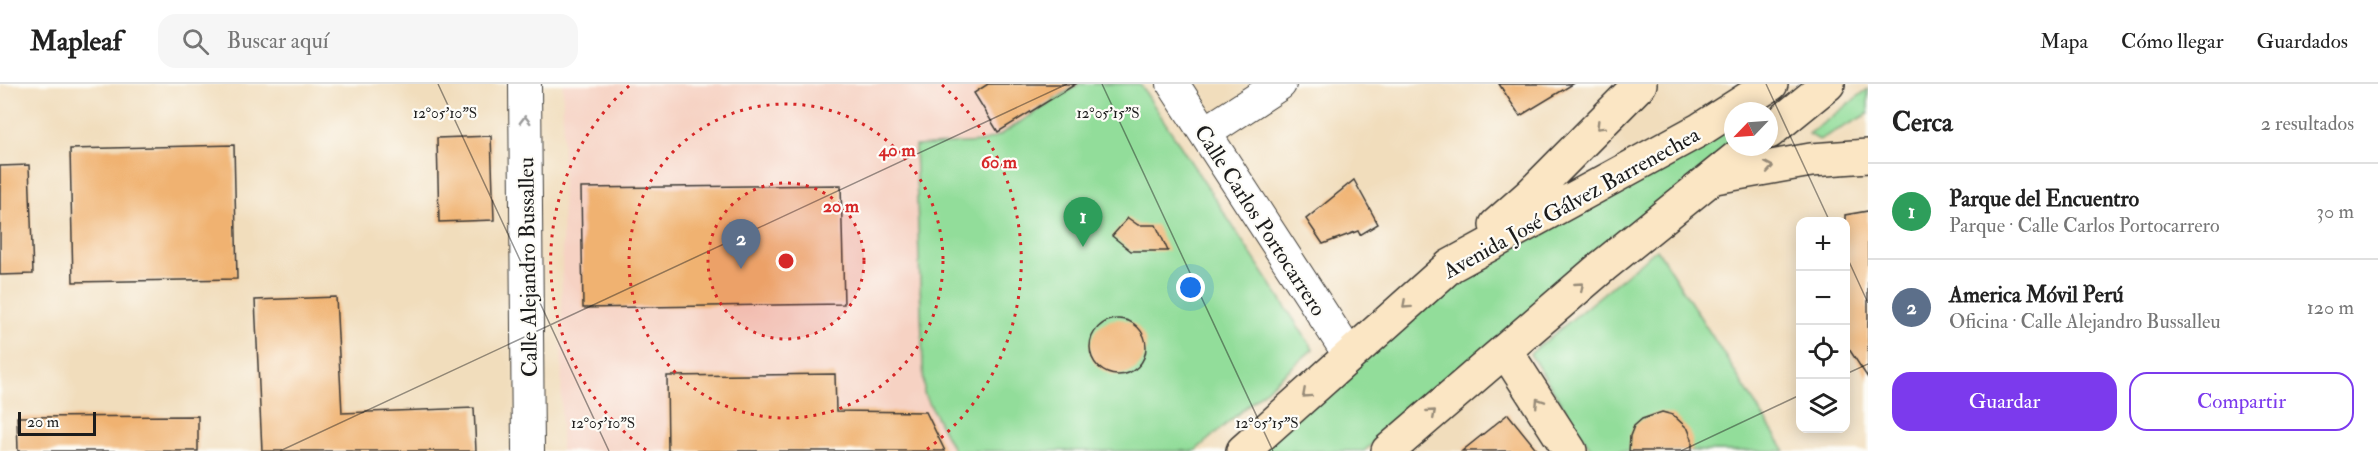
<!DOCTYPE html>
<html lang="es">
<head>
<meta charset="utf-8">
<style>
	:root { --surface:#fff; --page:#f6f6f6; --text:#222; --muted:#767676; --line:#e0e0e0; --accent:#7c3aed }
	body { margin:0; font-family:"IM FELL Double Pica",serif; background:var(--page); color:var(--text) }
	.controls { position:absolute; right:18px; bottom:18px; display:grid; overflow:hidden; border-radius:12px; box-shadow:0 3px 15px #0003 }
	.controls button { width:54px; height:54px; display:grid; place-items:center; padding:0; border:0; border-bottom:2px solid var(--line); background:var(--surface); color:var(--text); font:30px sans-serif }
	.compass { position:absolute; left:1724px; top:18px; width:54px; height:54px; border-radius:50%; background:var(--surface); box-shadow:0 3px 15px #0003; rotate:245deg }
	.scale { position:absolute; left:18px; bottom:15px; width:78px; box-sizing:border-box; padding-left:6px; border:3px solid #1c1c1c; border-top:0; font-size:16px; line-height:21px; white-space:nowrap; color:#1c1c1c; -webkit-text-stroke:4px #fdfcf7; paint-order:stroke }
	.you { position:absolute; left:1191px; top:204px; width:21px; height:21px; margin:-15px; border:4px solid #fff; border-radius:50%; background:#1a73e8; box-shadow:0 0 0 9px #1a73e833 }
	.badge { display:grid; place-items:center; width:39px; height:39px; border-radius:50%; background:var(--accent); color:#fff; font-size:20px; font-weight:700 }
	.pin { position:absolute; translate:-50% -50px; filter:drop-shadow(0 2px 3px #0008) }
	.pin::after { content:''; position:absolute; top:32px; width:21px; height:18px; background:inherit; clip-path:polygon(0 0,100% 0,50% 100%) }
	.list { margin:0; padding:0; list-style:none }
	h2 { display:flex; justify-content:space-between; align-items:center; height:78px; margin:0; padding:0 24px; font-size:26px }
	h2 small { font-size:20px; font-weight:400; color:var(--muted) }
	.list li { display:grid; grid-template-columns:39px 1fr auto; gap:18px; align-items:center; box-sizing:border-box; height:96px; padding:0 24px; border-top:2px solid var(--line) }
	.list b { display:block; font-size:22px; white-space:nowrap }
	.list p { margin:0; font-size:20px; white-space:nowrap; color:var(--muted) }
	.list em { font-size:20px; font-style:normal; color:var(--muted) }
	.actions { display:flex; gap:12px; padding:18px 24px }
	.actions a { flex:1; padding:14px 0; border:2px solid var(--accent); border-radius:18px; text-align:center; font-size:21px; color:var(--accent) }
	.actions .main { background:var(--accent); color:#fff }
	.icon { flex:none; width:33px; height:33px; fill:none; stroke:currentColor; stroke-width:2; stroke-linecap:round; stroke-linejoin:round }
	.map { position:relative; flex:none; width:1868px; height:367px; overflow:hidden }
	header { display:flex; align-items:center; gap:36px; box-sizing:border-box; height:84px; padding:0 30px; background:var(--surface); border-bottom:2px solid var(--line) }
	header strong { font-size:28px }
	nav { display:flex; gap:33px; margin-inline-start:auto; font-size:21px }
	.search { width:420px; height:54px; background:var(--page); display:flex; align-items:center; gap:15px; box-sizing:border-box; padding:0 21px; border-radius:18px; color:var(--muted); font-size:22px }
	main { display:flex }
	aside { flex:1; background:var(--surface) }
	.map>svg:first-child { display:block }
	.built { fill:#f6d2c3 }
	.green { fill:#92dd9a; stroke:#577c5b; stroke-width:1.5 }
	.building { fill:#f0b271 }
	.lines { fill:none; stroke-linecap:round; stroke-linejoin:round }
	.street-casing { stroke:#3c3934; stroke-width:34 }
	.secondary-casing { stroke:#3c3934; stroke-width:36 }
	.street { stroke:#fff; stroke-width:32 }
	.secondary { stroke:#fbe6c4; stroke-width:33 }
	.oneway { stroke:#999 }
	.oneway2 { stroke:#978b78 }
	.ticks { fill:none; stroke:#1c1c1c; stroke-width:1.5; stroke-opacity:0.45 }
	.ring { fill:none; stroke:#d62828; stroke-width:3; stroke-dasharray:3 6 }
	.labels { text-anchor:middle; stroke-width:4.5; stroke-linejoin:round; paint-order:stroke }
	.street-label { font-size:22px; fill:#1c1c1c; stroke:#fdfcf7 }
	.ticks-label { font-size:15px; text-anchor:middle; fill:#1c1c1c; stroke:#fdfcf7; stroke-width:4.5; stroke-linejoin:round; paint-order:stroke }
	.centre { fill:#d62828; stroke:#fdfcf7; stroke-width:3 }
	.ring-label { font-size:18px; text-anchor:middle; font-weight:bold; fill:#d62828; stroke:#fdfcf7; stroke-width:4.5; stroke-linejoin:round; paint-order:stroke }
</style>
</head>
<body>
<header>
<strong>Mapleaf</strong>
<div class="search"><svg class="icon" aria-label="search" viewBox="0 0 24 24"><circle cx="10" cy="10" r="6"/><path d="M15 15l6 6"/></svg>Buscar aquí</div>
<nav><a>Mapa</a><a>Cómo llegar</a><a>Guardados</a></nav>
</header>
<main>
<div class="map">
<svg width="1868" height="367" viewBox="0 0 1868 367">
	<rect width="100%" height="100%" fill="#fdfcf7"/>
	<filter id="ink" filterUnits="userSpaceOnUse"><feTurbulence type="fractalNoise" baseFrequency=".0167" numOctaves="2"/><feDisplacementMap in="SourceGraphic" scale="12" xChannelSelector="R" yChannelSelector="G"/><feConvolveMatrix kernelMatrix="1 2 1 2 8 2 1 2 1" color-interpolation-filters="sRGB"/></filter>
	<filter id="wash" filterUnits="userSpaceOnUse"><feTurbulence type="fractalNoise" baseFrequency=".008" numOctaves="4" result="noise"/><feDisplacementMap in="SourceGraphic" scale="24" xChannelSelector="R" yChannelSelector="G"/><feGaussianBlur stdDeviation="1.35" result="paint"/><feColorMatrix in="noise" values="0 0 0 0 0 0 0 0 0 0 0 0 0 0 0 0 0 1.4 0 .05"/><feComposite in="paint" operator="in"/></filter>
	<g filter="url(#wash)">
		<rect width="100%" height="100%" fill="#f1ddbc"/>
		<path class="built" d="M563 0H1079L1000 51 982 58 915 62 924 309 954 367H561Z"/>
		<path class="green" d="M1079 0H1140L1313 265 1195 367H954L924 309 915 62 982 58 1000 51Z
			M1868 5V30L1819 56 1809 50Z
			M1733 41V60L1422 316 1364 367H1259L1378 254 1510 158Z
			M1657 165 1785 367H1592L1530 270Z"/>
		<g id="blocks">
			<path class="building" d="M988 0H1076L998 48 974 9Z
				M1499 0H1573L1520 32Z
				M491 52 494 136 439 138 437 54Z
				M234 61 237 195 73 198 70 65Z
				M29 81 33 190 0 191V82Z
				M1354 96 1378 140 1360 151 1358 147 1323 160 1306 135Z
				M841 101 844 220 583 224 581 104Z
				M1868 127V294L1845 259V131Z
				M1128 134 1138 141H1156L1168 167H1131L1112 152Z
				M336 213 342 329 474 324 476 367H262L255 216Z
				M1090 263a28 28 0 1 1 56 0a28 28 0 1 1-56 0Z
				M835 290 836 327 926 328 945 367H668L667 292Z
				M1662 328 1673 331 1688 345 1692 355V367H1629L1630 352 1634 342 1642 335Z
				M1508 330 1538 367H1462Z
				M198 332V367H18L17 333Z"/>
		</g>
	</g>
	<g filter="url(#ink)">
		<use href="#blocks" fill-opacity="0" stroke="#3c3934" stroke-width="1.5"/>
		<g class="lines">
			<g class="street-casing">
				<path id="street" d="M525 0 528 367
					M1173 0 1350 272
					M1205 49 1280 0"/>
			</g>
			<g class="secondary-casing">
				<path id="secondary" d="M1769 48 1828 0
					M1715 93 1811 76 1868 72
					M1496 141 1531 110 1640 0
					M1505 266 1570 367
					M1243 367 1450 182 1701 45 1771 0
					M1388 367 1603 182 1750 63"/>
			</g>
			<use href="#street" class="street"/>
			<use href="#secondary" class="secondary"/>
		</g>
		<defs><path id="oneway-chevron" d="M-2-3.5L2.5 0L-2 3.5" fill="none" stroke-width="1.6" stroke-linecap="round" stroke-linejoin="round" transform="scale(1.5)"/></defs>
		<use class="oneway" href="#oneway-chevron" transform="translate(525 36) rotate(-91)"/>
		<g class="oneway2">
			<use href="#oneway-chevron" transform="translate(1600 42) rotate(135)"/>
			<use href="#oneway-chevron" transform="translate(1769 83) rotate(-10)"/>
			<use href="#oneway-chevron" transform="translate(1580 202) rotate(-41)"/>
			<use href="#oneway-chevron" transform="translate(1406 221) rotate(138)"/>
			<use href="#oneway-chevron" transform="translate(1306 310) rotate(138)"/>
			<use href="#oneway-chevron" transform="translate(1539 318) rotate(-123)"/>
			<use href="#oneway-chevron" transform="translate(1432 329) rotate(-41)"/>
		</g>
	</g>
	<path class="ticks" d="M438 0 609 367M1102 0 1273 367M1766 0 1830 138M1846 171 1868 219M1846 290 1868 280M280 367 1067 0M1681 367 1800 311"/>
	<circle cx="786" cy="177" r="78" fill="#d62828" fill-opacity=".12"/>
	<g class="ring">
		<circle cx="786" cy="177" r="78"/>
		<circle cx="786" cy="177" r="157"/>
		<path d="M646 366A235 235 0 0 1 630 1M942 1A235 235 0 0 1 926 366"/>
	</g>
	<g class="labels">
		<g class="street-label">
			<text transform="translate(1571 118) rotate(-29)" y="8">Avenida José Gálvez Barrenechea</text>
			<text transform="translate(1261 136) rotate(57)" y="8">Calle Carlos Portocarrero</text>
			<text transform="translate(527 183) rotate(-91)" y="8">Calle Alejandro Bussalleu</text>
		</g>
	</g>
	<g class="ticks-label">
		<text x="445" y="34">12°05'10"S</text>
		<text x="1108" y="34">12°05'15"S</text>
		<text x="603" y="344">12°05'10"S</text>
		<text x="1267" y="344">12°05'15"S</text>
	</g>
	<circle cx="786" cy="177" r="9" class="centre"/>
	<g class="ring-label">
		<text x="897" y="72">40 m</text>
		<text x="999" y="84">60 m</text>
		<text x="841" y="128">20 m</text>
	</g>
</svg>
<div class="controls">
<button>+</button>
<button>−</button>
<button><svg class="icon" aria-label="locate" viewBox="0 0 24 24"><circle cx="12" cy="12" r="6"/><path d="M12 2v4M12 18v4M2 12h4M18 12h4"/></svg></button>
<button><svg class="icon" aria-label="layers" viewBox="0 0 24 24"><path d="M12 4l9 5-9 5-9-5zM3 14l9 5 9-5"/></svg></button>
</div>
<svg class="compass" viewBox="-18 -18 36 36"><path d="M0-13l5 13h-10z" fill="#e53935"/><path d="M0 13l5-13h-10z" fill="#767676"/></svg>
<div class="scale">20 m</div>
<div class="you"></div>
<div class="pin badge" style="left:1083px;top:163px;background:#2e9e5b">1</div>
<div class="pin badge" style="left:741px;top:185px;background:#5c6f8a">2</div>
</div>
<aside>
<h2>Cerca<small>2 resultados</small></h2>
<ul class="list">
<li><span class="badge" style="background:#2e9e5b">1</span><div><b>Parque del Encuentro</b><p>Parque · Calle Carlos Portocarrero</p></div><em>30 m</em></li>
<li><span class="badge" style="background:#5c6f8a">2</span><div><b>America Móvil Perú</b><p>Oficina · Calle Alejandro Bussalleu</p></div><em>120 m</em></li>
</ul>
<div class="actions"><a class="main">Guardar</a><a>Compartir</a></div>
</aside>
</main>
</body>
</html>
